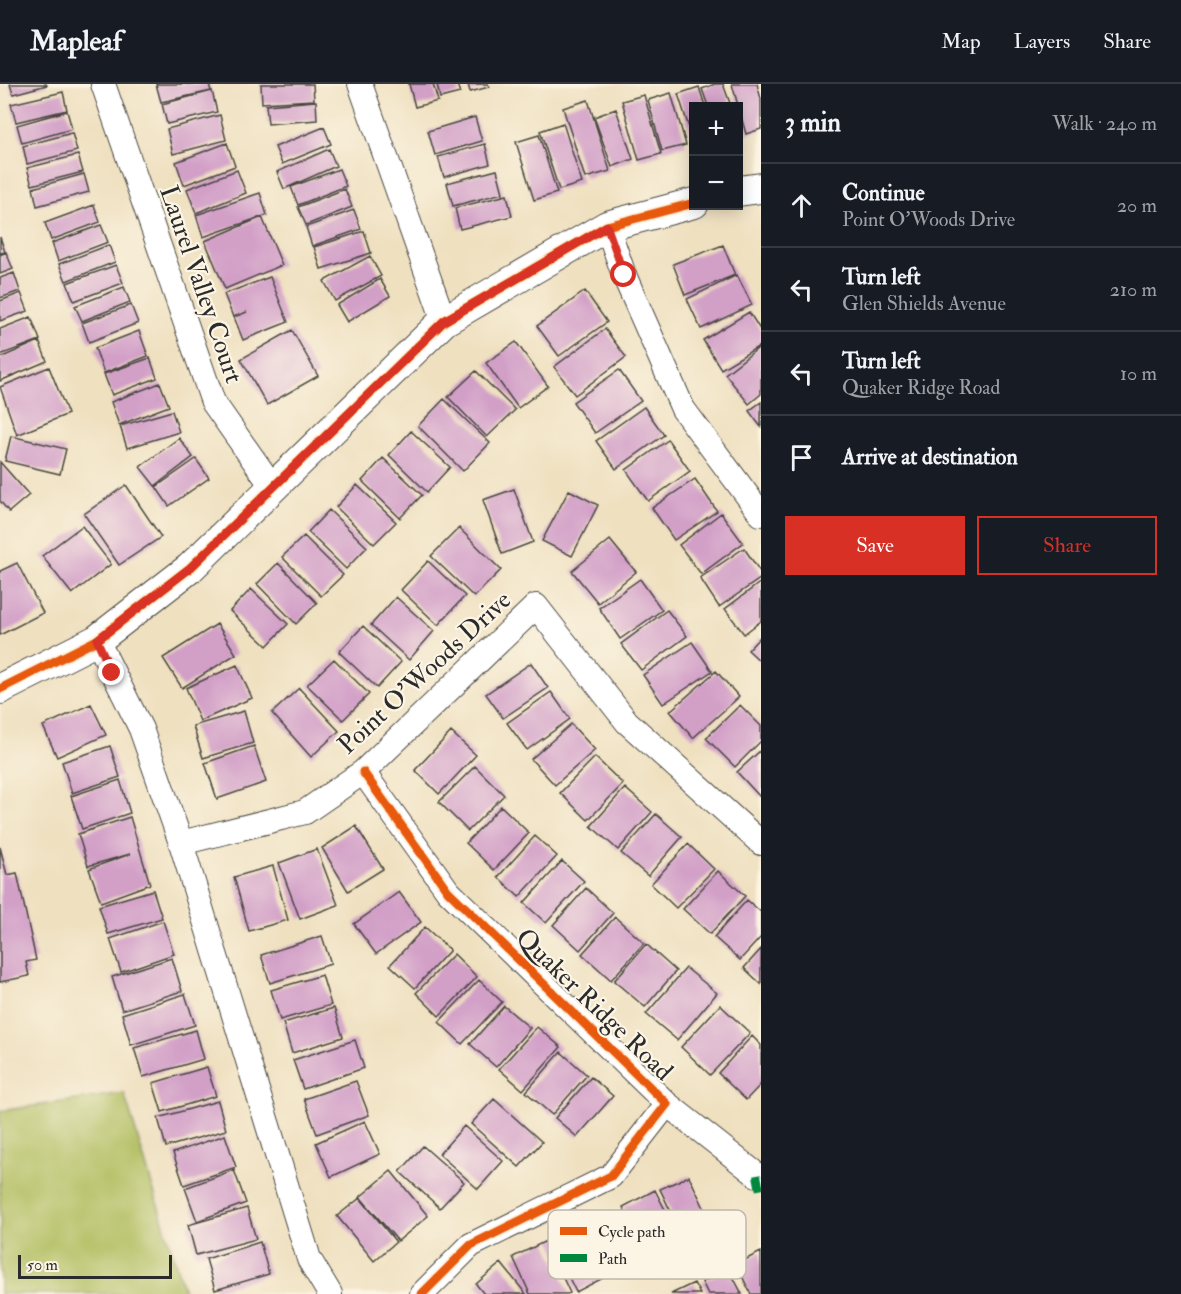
<!DOCTYPE html>
<html lang="en">
<head>
<meta charset="utf-8">
<style>
	:root { --surface:#171b24; --page:#20242c; --text:#f1f3f6; --muted:#9ea1a6; --line:#363941; --accent:#d93025 }
	body { margin:0; font-family:"IM FELL Double Pica",serif; background:var(--page); color:var(--text) }
	.controls { position:absolute; right:18px; top:18px; display:grid; overflow:hidden; border-radius:0px; box-shadow:0 3px 15px #0003 }
	.controls button { width:54px; height:54px; display:grid; place-items:center; padding:0; border:0; border-bottom:2px solid var(--line); background:var(--surface); color:var(--text); font:30px sans-serif }
	.scale { position:absolute; left:18px; bottom:15px; width:154px; box-sizing:border-box; padding-left:6px; border:3px solid #2b2b2b; border-top:0; font-size:16px; line-height:21px; white-space:nowrap; color:#2b2b2b; -webkit-text-stroke:4px #fcf5e5; paint-order:stroke }
	.stop { position:absolute; width:18px; height:18px; margin:-14px; border:4px solid #d93025; border-radius:50%; background:#fff }
	.stop.end { background:#d93025; border-color:#fff; box-shadow:0 2px 6px #0008 }
	.list { margin:0; padding:0; list-style:none }
	h2 { display:flex; justify-content:space-between; align-items:center; height:78px; margin:0; padding:0 24px; font-size:26px }
	h2 small { font-size:20px; font-weight:400; color:var(--muted) }
	.list li { display:grid; grid-template-columns:39px 1fr auto; gap:18px; align-items:center; box-sizing:border-box; height:84px; padding:0 24px; border-top:2px solid var(--line) }
	.list b { display:block; font-size:22px; white-space:nowrap }
	.list p { margin:0; font-size:20px; white-space:nowrap; color:var(--muted) }
	.list em { font-size:20px; font-style:normal; color:var(--muted) }
	.actions { display:flex; gap:12px; padding:18px 24px }
	.actions a { flex:1; padding:14px 0; border:2px solid var(--accent); border-radius:0px; text-align:center; font-size:21px; color:var(--accent) }
	.actions .main { background:var(--accent); color:#fff }
	.icon { flex:none; width:33px; height:33px; fill:none; stroke:currentColor; stroke-width:2; stroke-linecap:round; stroke-linejoin:round }
	.map { position:relative; flex:none; width:761px; height:1210px; overflow:hidden }
	header { display:flex; align-items:center; gap:36px; box-sizing:border-box; height:84px; padding:0 30px; background:var(--surface); border-bottom:2px solid var(--line) }
	header strong { font-size:28px }
	nav { display:flex; gap:33px; margin-inline-start:auto; font-size:21px }
	main { display:flex }
	aside { flex:1; background:var(--surface) }
	.map>svg:first-child { display:block }
	.green { fill:#b1be60; stroke:#6e7446; stroke-width:1.5 }
	.building { fill:#d29fc7 }
	.lines { fill:none; stroke-linecap:round; stroke-linejoin:round }
	.minor-casing { stroke:#484641; stroke-width:26 }
	.tertiary-casing { stroke:#484641; stroke-width:32 }
	.minor { stroke:#fff; stroke-width:24 }
	.tertiary { stroke:#fff; stroke-width:30 }
	.quiet { stroke:#00873e; stroke-width:8; stroke-dasharray:15 8; stroke-linecap:butt }
	.cycleway-casing { stroke:#fcf5e5; stroke-width:13 }
	.cycleway { stroke:#e8590c; stroke-width:9 }
	.route { stroke:#d93025; stroke-width:8 }
	.labels { text-anchor:middle; stroke-width:4.5; stroke-linejoin:round; paint-order:stroke }
	.street-label { font-size:26px; fill:#2b2b2b; stroke:#fcf5e5 }
	.key { fill:#fcf5e5; stroke:#bdb8ad; stroke-width:1.5 }
	.key-label { font-size:16px; fill:#2b2b2b }
</style>
</head>
<body>
<header>
<strong>Mapleaf</strong>
<nav><a>Map</a><a>Layers</a><a>Share</a></nav>
</header>
<main>
<div class="map">
<svg width="761" height="1210" viewBox="0 0 761 1210">
	<rect width="100%" height="100%" fill="#fcf5e5"/>
	<filter id="ink" filterUnits="userSpaceOnUse"><feTurbulence type="fractalNoise" baseFrequency=".0167" numOctaves="2"/><feDisplacementMap in="SourceGraphic" scale="12" xChannelSelector="R" yChannelSelector="G"/><feConvolveMatrix kernelMatrix="1 2 1 2 8 2 1 2 1" color-interpolation-filters="sRGB"/></filter>
	<filter id="wash" filterUnits="userSpaceOnUse"><feTurbulence type="fractalNoise" baseFrequency=".008" numOctaves="4" result="noise"/><feDisplacementMap in="SourceGraphic" scale="24" xChannelSelector="R" yChannelSelector="G"/><feGaussianBlur stdDeviation="1.35" result="paint"/><feColorMatrix in="noise" values="0 0 0 0 0 0 0 0 0 0 0 0 0 0 0 0 0 1.4 0 .05"/><feComposite in="paint" operator="in"/></filter>
	<g filter="url(#wash)">
		<rect width="100%" height="100%" fill="#efe0c0"/>
		<path class="green" d="M124 1009 185 1210H0V1027Z"/>
		<g id="blocks">
			<path class="building" d="M10 0H46L47 1 13 10Z
				M156 0H209L211 7 161 18Z
				M261 0H313L314 16 262 19Z
				M409 0H433L438 17 415 23Z
				M437 0H457L460 9 440 14Z
				M468 0H488L489 3 470 8Z
				M715 0H723L731 22H708L702 5Z
				M732 0H757L761 15V45L746 50Z
				M699 3 705 22H694L693 56 678 10Z
				M212 7 217 28 167 40 162 20Z
				M63 8 67 26 16 38 11 20Z
				M671 9 686 61 662 67 648 16Z
				M644 11 661 70 639 76 622 17Z
				M588 16 610 87 585 94 563 24Z
				M316 17 317 36 268 40 266 21Z
				M616 25 633 75 612 83 594 33Z
				M67 27 72 45 22 59 17 41Z
				M220 31 226 56 173 70 167 45Z
				M475 33 482 57 435 71 428 47Z
				M563 39 582 99 559 106 540 47Z
				M324 43 331 60 282 80 275 63Z
				M72 49 77 67 27 80 23 62Z
				M539 51 557 109 534 116 516 58Z
				M227 59 235 82 184 101 176 78Z
				M485 60 490 80 444 93 438 73Z
				M329 65 336 82 284 105 277 88Z
				M78 71 83 88 32 101 27 84Z
				M339 85 346 102 298 121 291 103Z
				M237 86 246 109 196 129 187 105Z
				M497 86 503 109 453 122 447 99Z
				M84 90 89 108 37 122 33 104Z
				M345 105 352 123 306 141 298 123Z
				M260 109 267 131 203 153 196 131Z
				M507 111 512 132 460 145 455 124Z
				M94 121 100 138 51 156 45 139Z
				M354 126 361 145 312 162 306 143Z
				M262 133 282 181 225 205 205 157Z
				M101 141 108 158 58 177 52 159Z
				M364 147 371 169 321 185 314 163Z
				M0 153 5 168 0 169Z
				M109 161 115 178 66 197 59 180Z
				M723 161 735 191 685 211 673 180Z
				M6 168 13 185 0 190V171Z
				M370 172 381 192 335 217 324 197Z
				M116 181 123 199 74 217 67 199Z
				M14 189 20 207 0 214V194Z
				M737 191 752 221 701 245 687 215Z
				M270 193 288 238 243 256 234 233 247 228 233 233 224 210Z
				M380 195 390 212 347 238 337 221Z
				M124 203 130 218 82 237 75 222Z
				M585 207 607 238 559 272 537 242Z
				M21 209 28 227 0 237V217Z
				M131 221 138 239 89 258 82 239Z
				M749 228 761 247V261L721 285 703 256Z
				M31 233 40 256 0 271V245Z
				M605 245 626 273 575 311 554 283Z
				M292 246 318 292 267 321 241 275Z
				M139 247 148 272 104 289 95 264Z
				M39 257 47 277 0 297V274Z
				M516 258 548 302 518 324 486 279Z
				M761 262V310L749 320 725 290Z
				M150 274 157 294 112 311 104 290Z
				M49 283 68 330 17 351 0 303Z
				M619 286 641 317 595 349 573 318Z
				M476 287 515 326 487 353 448 313Z
				M160 299 169 322 119 341 111 318Z
				M444 315 490 359 463 387 418 342Z
				M761 318V343L749 327Z
				M644 323 664 351 616 385 596 357Z
				M172 327 179 348 127 364 120 342Z
				M411 347 450 383 427 408 389 371Z
				M11 352 66 365 60 390 5 377Z
				M179 354 193 373 155 402 140 383Z
				M668 356 690 387 648 417 626 386Z
				M383 374 422 411 400 434 362 397Z
				M196 375 209 394 169 422 156 403Z
				M0 378 29 411 9 428 0 417Z
				M695 395 717 427 674 456 652 424Z
				M126 401 161 453 119 481 84 430Z
				M357 401 396 438 374 460 336 423Z
				M514 405 533 458 502 470 483 416Z
				M569 406 598 421 572 472 542 457Z
				M329 426 367 463 346 485 308 448Z
				M721 429 743 459 701 490 679 461Z
				M82 442 111 480 72 510 42 472Z
				M459 444 501 486 474 513 431 472Z
				M304 452 343 491 321 512 282 473Z
				M610 456 636 488 598 519 572 487Z
				M744 464 761 489V494L719 523 700 494Z
				M428 477 465 512 438 541 401 506Z
				M17 479 43 529 0 551V487Z
				M278 479 317 519 296 540 257 500Z
				M640 495 662 526 620 555 599 524Z
				M761 498V537L744 550 725 525Z
				M251 505 288 540 267 562 230 527Z
				M396 513 434 547 409 576 371 541Z
				M667 526 687 552 641 586 621 560Z
				M217 540 236 570 182 604 163 574Z
				M363 542 401 578 377 604 339 568Z
				M761 552V578L748 566Z
				M692 558 712 587 663 620 643 591Z
				M334 575 369 610 343 636 307 601Z
				M531 579 548 604 503 634 486 610Z
				M237 581 252 614 200 637 186 604Z
				M716 587 739 613 693 654 670 627Z
				M299 604 339 647 311 673 272 629Z
				M551 608 570 635 527 666 507 639Z
				M91 620 106 651 57 673 43 642Z
				M740 621 761 642V657L735 683 706 654Z
				M244 627 253 659 203 674 193 642Z
				M571 640 595 666 555 701 531 675Z
				M451 648 476 671 439 710 415 686Z
				M110 662 120 693 72 709 62 678Z
				M254 662 266 698 217 715 205 679Z
				M761 666V714L737 688Z
				M595 673 623 700 588 736 560 709Z
				M475 682 504 711 468 747 439 718Z
				M120 696 130 729 82 745 71 712Z
				M625 704 652 728 618 766 591 742Z
				M501 722 529 749 494 786 466 759Z
				M656 730 682 753 648 792 621 769Z
				M130 733 150 800 101 818 89 785 130 770 88 782 78 750Z
				M356 742 383 785 348 807 322 764Z
				M535 752 557 772 519 813 498 793Z
				M688 760 714 785 676 824 651 800Z
				M0 763 7 791 17 789 36 876 26 878 29 892 0 898Z
				M317 765 338 821 300 835 279 779Z
				M562 777 584 797 546 839 524 819Z
				M273 782 288 836 249 847 234 793Z
				M718 787 745 812 710 850 683 825Z
				M586 804 613 829 580 866 553 841Z
				M153 806 162 834 108 850 99 822Z
				M399 808 421 838 376 870 354 840Z
				M747 816 761 828V853L740 876 714 853Z
				M615 833 644 859 611 896 582 870Z
				M163 837 174 870 121 888 110 855Z
				M425 843 450 866 415 904 390 881Z
				M322 852 331 880 270 899 261 871Z
				M646 860 676 887 645 923 614 897Z
				M761 865V900L744 884Z
				M454 870 477 893 439 932 416 909Z
				M172 874 182 907 122 926 112 893Z
				M686 884 717 909 677 956 646 930Z
				M322 891 331 921 280 936 271 906Z
				M479 896 502 918 462 960 439 938Z
				M185 910 195 941 131 961 122 930Z
				M720 921 750 949 710 991 681 963Z
				M504 922 530 944 496 983 470 960Z
				M334 924 343 953 292 969 283 939Z
				M537 943 561 963 523 1006 499 985Z
				M196 946 204 975 143 993 134 964Z
				M752 952 761 961V1000L746 1016 718 989Z
				M355 956 364 984 303 1005 293 976Z
				M561 968 587 991 552 1031 526 1008Z
				M207 983 216 1012 162 1028 153 999Z
				M591 993 613 1012 577 1053 555 1034Z
				M356 997 369 1031 317 1050 304 1015Z
				M494 1015 542 1058 519 1083 471 1040Z
				M218 1017 226 1046 166 1063 158 1034Z
				M365 1037 380 1070 331 1093 316 1059Z
				M464 1042 503 1077 478 1105 439 1070Z
				M225 1051 236 1083 184 1101 173 1069Z
				M423 1062 464 1098 440 1124 400 1088Z
				M234 1086 246 1119 197 1137 185 1104Z
				M391 1087 428 1132 398 1157 360 1113Z
				M689 1092 712 1141 684 1155 660 1105Z
				M655 1106 681 1157 648 1174 623 1123Z
				M360 1114 396 1158 374 1177 337 1132Z
				M247 1124 256 1155 196 1171 188 1141Z
				M580 1142 605 1193 576 1208 551 1157Z
				M546 1157 570 1209 567 1210H530L513 1173Z
				M260 1158 269 1190 215 1206 206 1175Z
				M761 1168V1210H751L736 1180Z
				M501 1179 526 1210H484L476 1200Z
				M729 1185 742 1210H708L702 1198Z
				M694 1199 700 1210H671Z"/>
		</g>
	</g>
	<g filter="url(#ink)">
		<use href="#blocks" fill-opacity="0" stroke="#484641" stroke-width="1.5"/>
		<g class="lines">
			<g class="minor-casing">
				<path id="minor" d="M103 0 213 318 274 405
					M360 0 444 237
					M607 142 624 191 683 325 761 430
					M97 556 141 645 181 759 309 1175 330 1210
					M363 688 448 807 667 1020 611 1092 471 1161 422 1210
					M181 759 305 728 363 688 536 522 627 638 761 759
					M667 1020 757 1091"/>
			</g>
			<g class="tertiary-casing">
				<path id="tertiary" d="M738 107 761 104
					M0 605 97 556 190 484 444 237 607 142 694 119"/>
			</g>
			<use href="#minor" class="minor"/>
			<use href="#tertiary" class="tertiary"/>
			<path class="quiet" d="M757 1091 761 1112"/>
			<g class="cycleway-casing">
				<path id="cycleway" d="M0 605 97 556 190 484 444 237 607 142 694 119
					M363 688 448 807 667 1020 611 1092 471 1161 422 1210"/>
			</g>
			<use href="#cycleway" class="cycleway"/>
		</g>
	</g>
	<g class="lines" filter="url(#ink)">
		<path class="route" d="M112 589 97 556 190 484 444 237 607 142 624 191"/>
	</g>
	<g class="labels">
		<g class="street-label">
			<text transform="translate(202 200) rotate(71)" y="9">Laurel Valley Court</text>
			<text transform="translate(424 588) rotate(-43)" y="9">Point O'Woods Drive</text>
			<text transform="translate(595 920) rotate(44)" y="9">Quaker Ridge Road</text>
		</g>
	</g>
	<rect x="548" y="1126" width="198" height="69" rx="9" class="key"/>
	<rect x="560" y="1143" width="27" height="8" fill="#e8590c"/>
	<rect x="560" y="1170" width="27" height="8" fill="#00873e"/>
	<g class="key-label">
		<text x="598" y="1153">Cycle path</text>
		<text x="598" y="1180">Path</text>
	</g>
</svg>
<div class="controls">
<button>+</button>
<button>−</button>
</div>
<div class="scale">50 m</div>
<div class="stop" style="left:624px;top:191px"></div>
<div class="stop end" style="left:112px;top:589px"></div>
</div>
<aside>
<h2>3 min<small>Walk · 240 m</small></h2>
<ul class="list">
<li><svg class="icon" aria-label="ahead" viewBox="0 0 24 24"><path d="M12 20V5M6 11l6-6 6 6"/></svg><div><b>Continue</b><p>Point O'Woods Drive</p></div><em>20 m</em></li>
<li><svg class="icon" aria-label="left" viewBox="0 0 24 24"><path d="M17 20v-9H6M10 6l-5 5 5 5"/></svg><div><b>Turn left</b><p>Glen Shields Avenue</p></div><em>210 m</em></li>
<li><svg class="icon" aria-label="left" viewBox="0 0 24 24"><path d="M17 20v-9H6M10 6l-5 5 5 5"/></svg><div><b>Turn left</b><p>Quaker Ridge Road</p></div><em>10 m</em></li>
<li><svg class="icon" aria-label="arrive" viewBox="0 0 24 24"><path d="M6 21V4h12l-3 4 3 4H6"/></svg><div><b>Arrive at destination</b></div></li>
</ul>
<div class="actions"><a class="main">Save</a><a>Share</a></div>
</aside>
</main>
</body>
</html>
